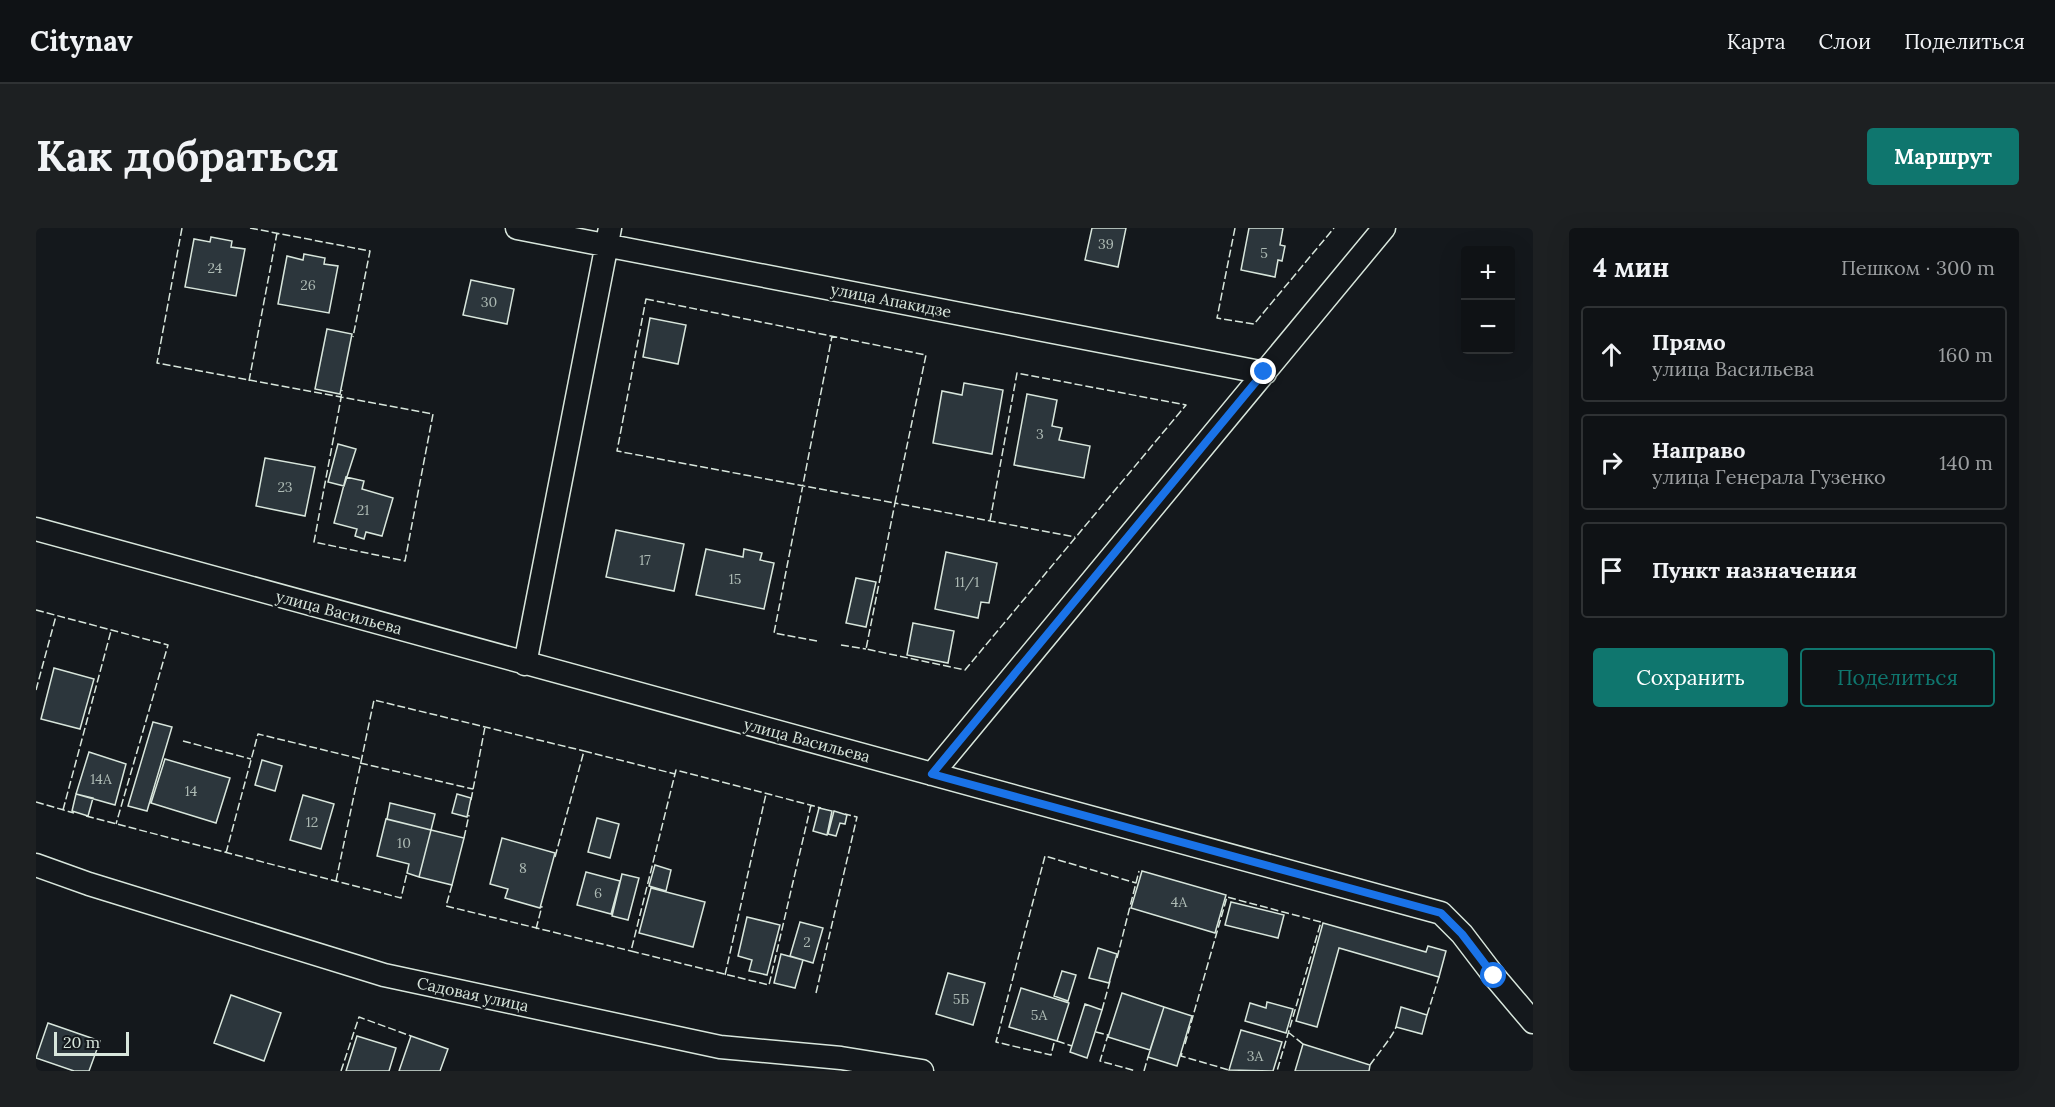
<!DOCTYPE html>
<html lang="ru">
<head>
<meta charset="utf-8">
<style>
	:root { --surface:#0f1215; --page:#1d2022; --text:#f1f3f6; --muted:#9b9ea0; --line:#2f3234; --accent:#0f766e }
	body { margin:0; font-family:Lora,serif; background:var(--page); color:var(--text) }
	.controls { position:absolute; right:18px; top:18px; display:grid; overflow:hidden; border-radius:6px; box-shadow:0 6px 24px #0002 }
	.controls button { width:54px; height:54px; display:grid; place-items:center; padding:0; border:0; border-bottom:2px solid var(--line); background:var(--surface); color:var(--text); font:30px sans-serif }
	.scale { position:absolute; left:18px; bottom:15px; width:75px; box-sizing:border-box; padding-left:6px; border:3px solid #d8e6dc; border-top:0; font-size:16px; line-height:21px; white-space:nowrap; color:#d8e6dc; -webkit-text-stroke:4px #14181c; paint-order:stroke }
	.stop { position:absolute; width:18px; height:18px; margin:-14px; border:4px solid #1a73e8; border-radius:50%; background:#fff }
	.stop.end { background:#1a73e8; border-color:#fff; box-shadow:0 2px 6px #0008 }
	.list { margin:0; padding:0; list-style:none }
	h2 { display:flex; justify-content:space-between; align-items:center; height:78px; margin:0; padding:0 24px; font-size:26px }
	h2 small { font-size:20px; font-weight:400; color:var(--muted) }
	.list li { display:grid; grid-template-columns:39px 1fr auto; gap:18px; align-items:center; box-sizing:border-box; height:96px; margin:0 12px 12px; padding:0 12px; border:2px solid var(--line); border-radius:6px }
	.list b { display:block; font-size:22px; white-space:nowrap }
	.list p { margin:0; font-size:20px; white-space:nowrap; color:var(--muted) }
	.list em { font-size:20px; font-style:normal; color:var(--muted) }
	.actions { display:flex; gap:12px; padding:18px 24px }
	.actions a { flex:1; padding:14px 0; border:2px solid var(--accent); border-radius:6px; text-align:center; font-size:21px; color:var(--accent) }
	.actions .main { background:var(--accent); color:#fff }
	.icon { flex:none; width:33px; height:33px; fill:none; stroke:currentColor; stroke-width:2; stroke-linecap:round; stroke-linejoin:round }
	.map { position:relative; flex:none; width:1497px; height:843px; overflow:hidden; border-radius:6px }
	header { display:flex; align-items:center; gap:36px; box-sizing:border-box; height:84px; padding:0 30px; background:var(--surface); border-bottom:2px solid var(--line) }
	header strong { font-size:28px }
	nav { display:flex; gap:33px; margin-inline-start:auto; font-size:21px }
	.intro { display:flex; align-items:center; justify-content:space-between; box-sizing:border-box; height:144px; padding:0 36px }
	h1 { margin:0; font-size:42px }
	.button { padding:15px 27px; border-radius:6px; background:var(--accent); color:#fff; font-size:21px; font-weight:700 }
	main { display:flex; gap:36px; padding:0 36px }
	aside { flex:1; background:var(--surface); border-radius:6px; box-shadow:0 6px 24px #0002 }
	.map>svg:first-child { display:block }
	.building { fill:#2c363c; stroke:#d8e6dc; stroke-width:1.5 }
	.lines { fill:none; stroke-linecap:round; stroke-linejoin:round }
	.minor-casing { stroke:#d8e6dc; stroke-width:25 }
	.minor { stroke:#14181c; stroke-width:22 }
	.fence { stroke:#d8e6dc; stroke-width:1.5; stroke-dasharray:8 3; stroke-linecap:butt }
	.route { stroke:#1a73e8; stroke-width:8 }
	.labels { text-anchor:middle; stroke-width:4.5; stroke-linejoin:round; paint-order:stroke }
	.number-label { font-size:14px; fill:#adbab4 }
	.street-label { font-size:16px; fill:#d8e6dc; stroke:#14181c }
</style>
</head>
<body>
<header>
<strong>Citynav</strong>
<nav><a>Карта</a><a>Слои</a><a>Поделиться</a></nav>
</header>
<div class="intro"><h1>Как добраться</h1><a class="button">Маршрут</a></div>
<main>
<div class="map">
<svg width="1497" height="843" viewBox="0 0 1497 843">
	<rect width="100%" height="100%" fill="#14181c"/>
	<path class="building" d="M1056 0H1090L1082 39 1049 32Z
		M1213 0H1247L1244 17 1249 18 1246 33 1242 32 1239 49 1205 42Z
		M175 9 196 13 195 19 209 21 200 68 149 59 158 11 174 14Z
		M268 26 289 30 288 36 302 38 293 85 242 76 251 28 267 32Z
		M435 52 478 61 471 96 427 87Z
		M614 90 650 97 642 136 607 129Z
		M291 101 316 106 304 166 279 161Z
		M928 155 967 162 956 226 897 215 906 163 926 167Z
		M991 166 1021 172 1016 198 1026 200 1023 212 1054 218 1048 250 978 237Z
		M302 216 320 221 308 258 292 254Z
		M229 230 279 239 269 288 220 278Z
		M310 249 328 253 326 261 357 270 346 308 330 304 328 311 319 308 321 301 298 295Z
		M580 302 648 316 638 363 570 349Z
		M670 321 707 329 708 321 726 325 724 332 738 335 728 381 660 367Z
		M910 324 961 335 953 375 945 374 942 390 899 381Z
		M820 350 840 354 830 399 810 395Z
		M877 395 918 403 912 435 871 427Z
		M18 440 58 451 44 501 5 491Z
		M117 494 136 499 111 583 92 578Z
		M53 524 90 536 79 577 40 566Z
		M129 531 194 550 180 595 115 575Z
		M226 532 246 538 239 563 219 557Z
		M40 566 57 570 52 588 36 583Z
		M421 566 435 570 431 589 416 585Z
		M267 567 298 576 285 621 254 612Z
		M354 575 399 586 395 602 351 591Z
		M783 580 796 583 791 607 777 603Z
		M798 583 811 587 809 596 804 595 800 608 792 606Z
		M561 590 583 596 574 630 552 624Z
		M350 591 395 602 383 649 371 645 373 636 341 628Z
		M395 602 428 610 416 657 383 649Z
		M466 610 519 625 504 680 469 670 472 661 454 656Z
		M619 637 635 642 630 663 613 658Z
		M1106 643 1190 667 1179 705 1095 680Z
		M550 644 584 653 575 686 541 677Z
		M586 646 603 650 592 692 576 688Z
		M615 660 669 674 657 719 603 705Z
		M1195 674 1248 687 1242 710 1189 697Z
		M711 689 744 697 731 747 713 743 716 732 702 728Z
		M764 694 787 700 777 735 754 728Z
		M1287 695 1390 724 1392 718 1410 723 1403 749 1303 720 1281 799 1260 793Z
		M1062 720 1081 726 1073 755 1053 750Z
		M745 726 767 732 759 760 738 755Z
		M1026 743 1040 747 1032 773 1018 768Z
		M912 745 949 755 937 797 900 786Z
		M985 760 1033 775 1021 813 973 799Z
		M1086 765 1128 779 1114 822 1072 809Z
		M195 767 245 785 228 833 178 815Z
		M1231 774 1257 781 1250 805 1209 793 1214 775 1230 780Z
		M1049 776 1066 782 1051 830 1034 824Z
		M1128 779 1156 788 1141 838 1112 829Z
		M1365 779 1391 787 1386 806 1360 799Z
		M12 795 64 813 53 843H38L0 830Z
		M1205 802 1246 814 1237 843 1193 842Z
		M321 808 360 820 353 843H310Z
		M375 808 412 821 404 843H363Z
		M1267 816 1334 837 1333 843H1259Z"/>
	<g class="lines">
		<g class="minor-casing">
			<path id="minor" d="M481 0 1229 145
				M0 301 1405 685 1426 706 1458 748 1497 794
				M489 436 574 0
				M896 546 1348 0
				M0 637 53 656 348 747 684 819 805 830 886 843"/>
		</g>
		<use href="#minor" class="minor"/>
		<path class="fence" d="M146 0 121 135 397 186 369 333 278 314 305 170 306 162
			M214 0 334 23 317 109
			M1199 0 1181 90 1218 96 1298 0
			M610 71 890 127 859 275 581 223Z
			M213 153 241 5
			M954 293 981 145 1150 177 929 442 830 421 859 275 1039 309
			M0 382 132 417 80 596
			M781 413 738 405 796 108
			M805 417 830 421
			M0 462 20 388
			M147 513 215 531
			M324 535 437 561
			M435 572 449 499
			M0 574 38 585
			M775 577 733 757 595 723 640 542C689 555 737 567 785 580
			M27 582 75 403
			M50 588 365 670 371 645
			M428 610 433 587
			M190 625 222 506 325 531
			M519 629 548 523 639 546
			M300 653 338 472 548 523
			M416 657 410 678 595 723
			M500 701 506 678
			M1081 730 1103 643
			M689 747 730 566
			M780 765 821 589 809 586
			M1066 782 1074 753
			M1391 787 1403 749
			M1060 804 1072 807 1064 833 1100 843
			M1252 804 1267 816
			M1021 813 1036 818
			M1018 815 1015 827 960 814 1009 628 1100 655
			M1149 816 1191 669 1285 694 1241 843
			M1146 825 1145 828 1193 842
			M1334 837C1341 827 1357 808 1360 799
			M305 843 323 789 375 808
			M1108 843 1112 829"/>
	</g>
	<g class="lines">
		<path class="route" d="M1228 144 896 546 1405 685 1426 706 1458 748"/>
	</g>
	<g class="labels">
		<g class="number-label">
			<text x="1070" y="21">39</text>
			<text x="1228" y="30">5</text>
			<text x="179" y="45">24</text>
			<text x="272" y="62">26</text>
			<text x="453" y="79">30</text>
			<text x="1004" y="211">3</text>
			<text x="249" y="264">23</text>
			<text x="327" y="287">21</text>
			<text x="609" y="337">17</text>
			<text x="699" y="356">15</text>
			<text x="931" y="359">11/1</text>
			<text x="65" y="556">14А</text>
			<text x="155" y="568">14</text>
			<text x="276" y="599">12</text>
			<text x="368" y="620">10</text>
			<text x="487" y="645">8</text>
			<text x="562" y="670">6</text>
			<text x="1143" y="679">4А</text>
			<text x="771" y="719">2</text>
			<text x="925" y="776">5Б</text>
			<text x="1003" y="792">5А</text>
			<text x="1219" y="833">3А</text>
		</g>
		<g class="street-label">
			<text transform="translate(855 72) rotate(11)" y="6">улица Апакидзе</text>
			<text transform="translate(303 384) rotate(15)" y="6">улица Васильева</text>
			<text transform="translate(771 512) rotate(15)" y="6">улица Васильева</text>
			<text transform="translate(437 766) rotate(12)" y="6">Садовая улица</text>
		</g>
	</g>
</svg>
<div class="controls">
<button>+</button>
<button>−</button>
</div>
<div class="scale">20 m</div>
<div class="stop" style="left:1458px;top:748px"></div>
<div class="stop end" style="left:1228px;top:144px"></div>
</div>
<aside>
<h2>4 мин<small>Пешком · 300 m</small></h2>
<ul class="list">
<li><svg class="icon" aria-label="ahead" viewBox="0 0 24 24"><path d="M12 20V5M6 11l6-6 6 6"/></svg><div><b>Прямо</b><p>улица Васильева</p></div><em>160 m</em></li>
<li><svg class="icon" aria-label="right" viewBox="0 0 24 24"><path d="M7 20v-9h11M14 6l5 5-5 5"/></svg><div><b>Направо</b><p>улица Генерала Гузенко</p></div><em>140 m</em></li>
<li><svg class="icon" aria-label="arrive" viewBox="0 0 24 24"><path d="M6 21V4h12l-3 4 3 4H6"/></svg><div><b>Пункт назначения</b></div></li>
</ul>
<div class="actions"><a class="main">Сохранить</a><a>Поделиться</a></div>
</aside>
</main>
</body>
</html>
